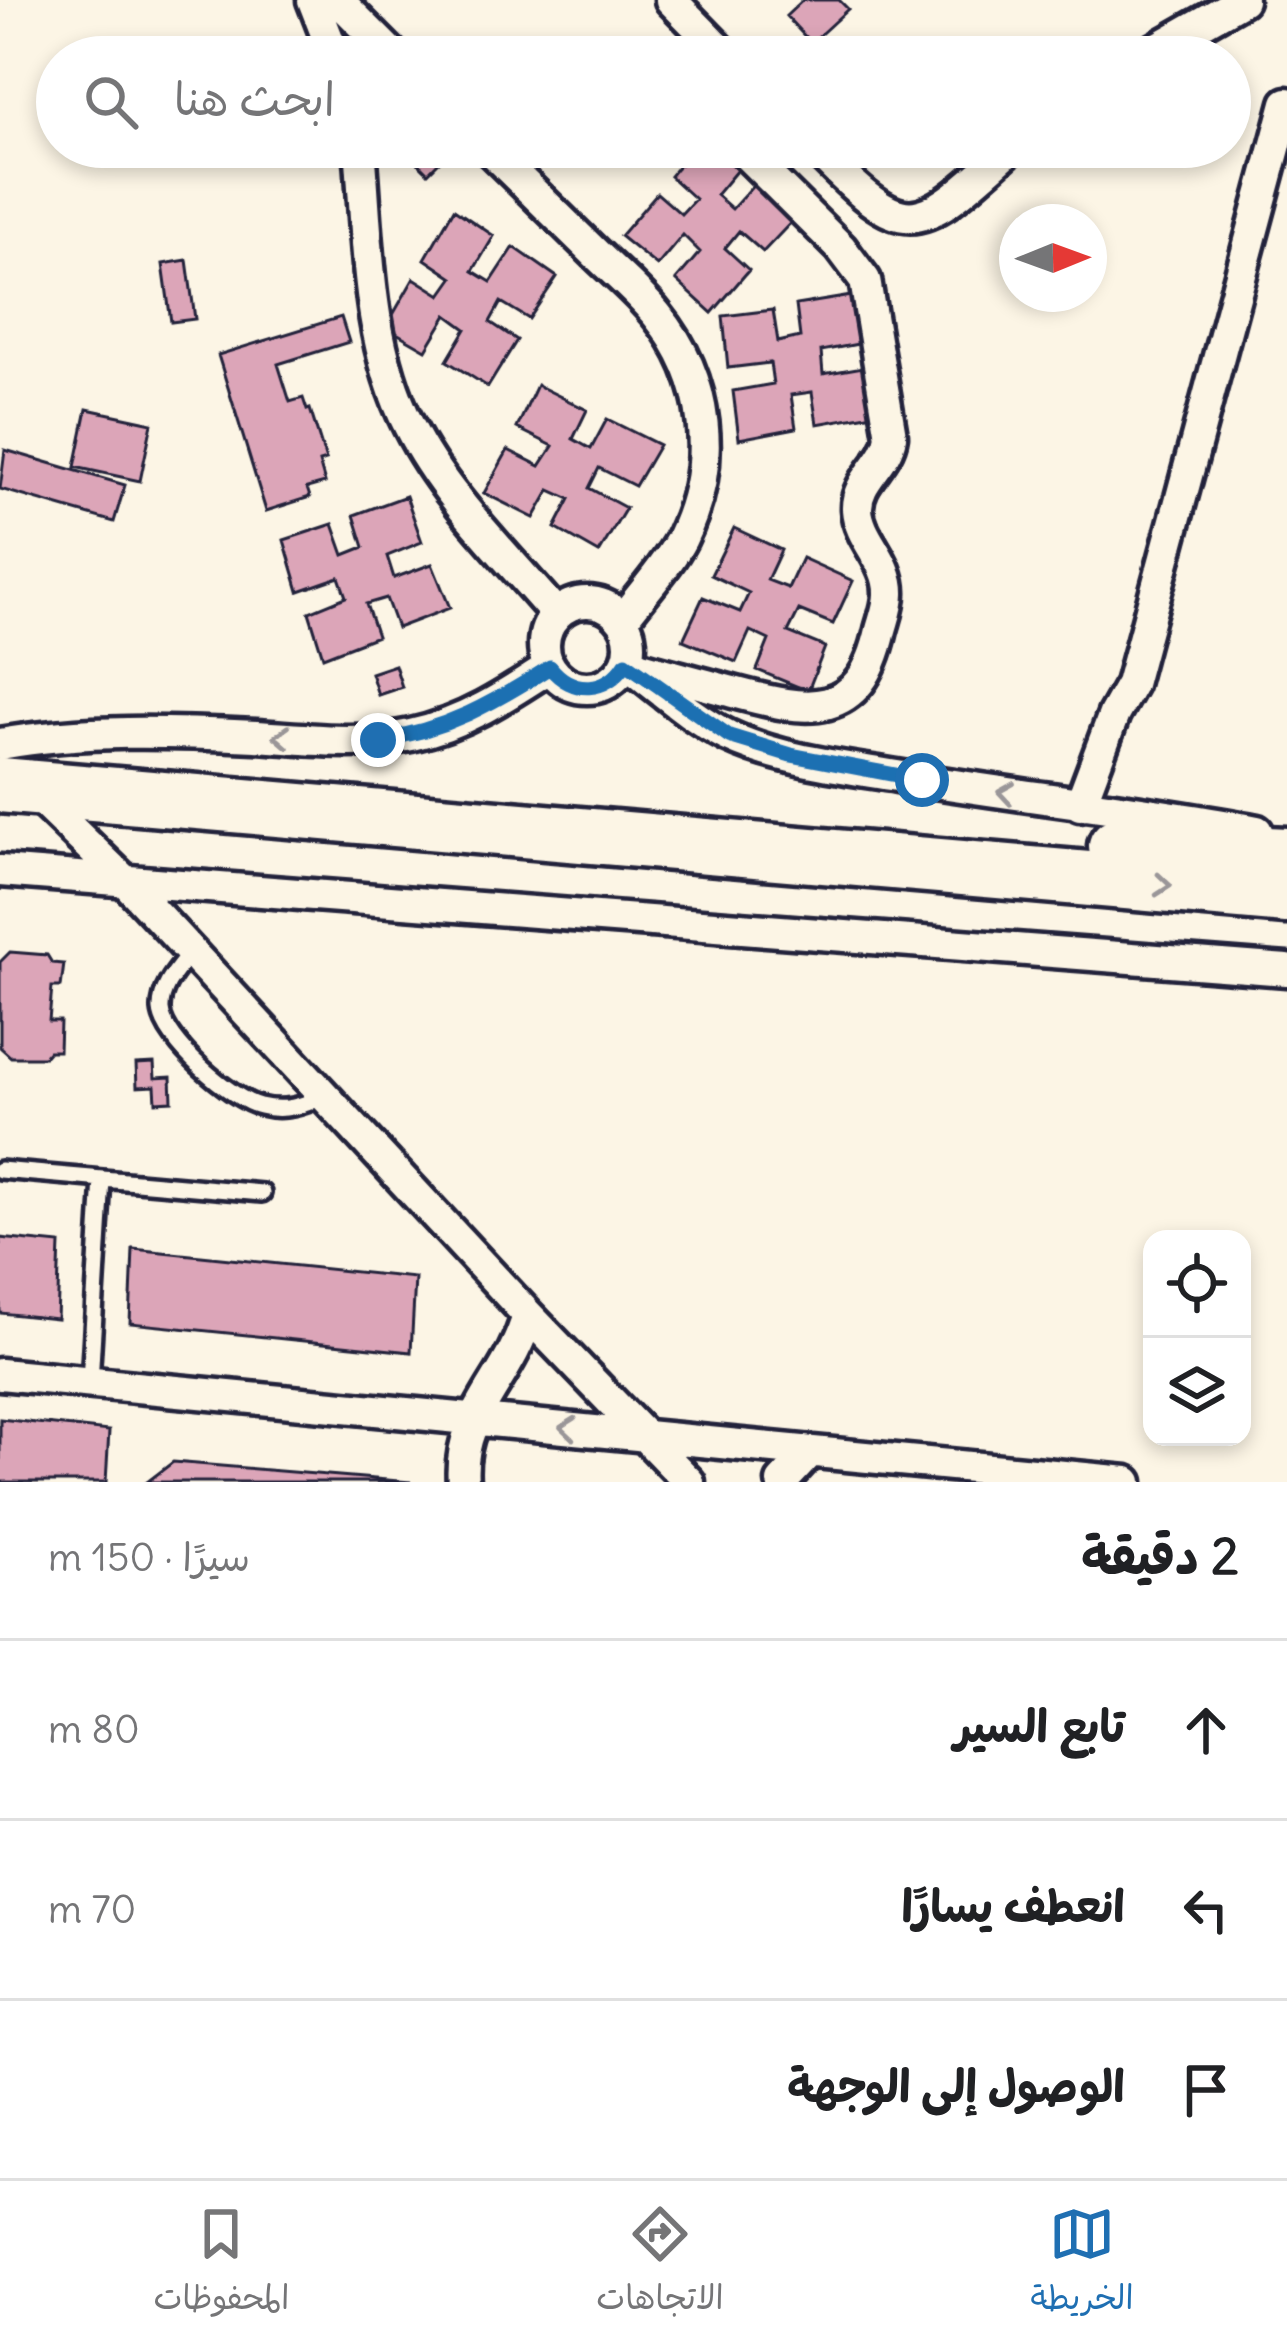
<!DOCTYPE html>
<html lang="ar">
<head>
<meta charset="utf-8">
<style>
	:root { --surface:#fff; --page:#f2f2f2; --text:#202124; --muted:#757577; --line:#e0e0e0; --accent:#1f6fb2 }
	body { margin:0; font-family:Delius,"Playpen Sans Arabic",sans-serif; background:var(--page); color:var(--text); direction:rtl }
	.controls { position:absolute; right:36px; bottom:36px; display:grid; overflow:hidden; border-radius:24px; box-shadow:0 6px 18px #0003 }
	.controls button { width:108px; height:108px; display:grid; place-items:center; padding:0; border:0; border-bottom:3px solid var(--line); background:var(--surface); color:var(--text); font:60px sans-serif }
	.compass { position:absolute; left:999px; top:204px; width:108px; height:108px; border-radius:50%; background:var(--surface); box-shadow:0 6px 18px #0003; rotate:89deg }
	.stop { position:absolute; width:36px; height:36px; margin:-27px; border:9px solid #1f6fb2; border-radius:50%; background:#fff }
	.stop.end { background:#1f6fb2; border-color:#fff; box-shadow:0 3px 12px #0008 }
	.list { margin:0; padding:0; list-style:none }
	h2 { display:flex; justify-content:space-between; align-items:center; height:156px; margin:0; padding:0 48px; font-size:51px }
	h2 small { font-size:39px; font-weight:400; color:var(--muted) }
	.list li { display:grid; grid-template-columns:78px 1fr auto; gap:36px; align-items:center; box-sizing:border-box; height:180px; padding:0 48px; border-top:3px solid var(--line) }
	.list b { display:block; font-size:45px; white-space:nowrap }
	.list em { font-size:39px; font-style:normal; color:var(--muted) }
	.icon { flex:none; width:66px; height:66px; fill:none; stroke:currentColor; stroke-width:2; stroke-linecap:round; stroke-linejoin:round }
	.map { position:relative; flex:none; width:1287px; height:1482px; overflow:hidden; direction:ltr }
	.search { position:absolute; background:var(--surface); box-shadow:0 6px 18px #0003; left:36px; right:36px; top:36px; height:132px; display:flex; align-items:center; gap:30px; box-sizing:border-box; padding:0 42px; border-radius:66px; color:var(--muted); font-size:45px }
	.sheet { height:696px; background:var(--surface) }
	nav { display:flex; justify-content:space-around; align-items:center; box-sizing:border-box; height:168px; border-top:3px solid var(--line); background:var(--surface); font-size:33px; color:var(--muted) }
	nav a { display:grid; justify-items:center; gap:6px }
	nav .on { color:var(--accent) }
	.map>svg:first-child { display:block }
	.building { fill:#dca5b8; stroke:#22223b; stroke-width:3 }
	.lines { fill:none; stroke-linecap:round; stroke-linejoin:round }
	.lane-casing { stroke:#22223b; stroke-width:24 }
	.street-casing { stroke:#22223b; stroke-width:39 }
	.highway-casing { stroke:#22223b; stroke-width:63 }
	.lane { stroke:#fcf5e5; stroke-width:15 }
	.street { stroke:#fcf5e5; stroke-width:30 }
	.highway { stroke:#fcf5e5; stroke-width:54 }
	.oneway { stroke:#9a9698 }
	.route { stroke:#1f6fb2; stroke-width:15 }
</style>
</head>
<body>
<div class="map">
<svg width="1287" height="1482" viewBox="0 0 1287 1482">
	<rect width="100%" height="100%" fill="#fcf5e5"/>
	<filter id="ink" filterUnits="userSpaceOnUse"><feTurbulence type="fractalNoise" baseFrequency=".00833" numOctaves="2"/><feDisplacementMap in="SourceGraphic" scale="24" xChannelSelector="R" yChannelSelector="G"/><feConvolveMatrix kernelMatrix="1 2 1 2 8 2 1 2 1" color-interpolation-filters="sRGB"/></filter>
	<g filter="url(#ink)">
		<path class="building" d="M803 0H839L848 9 811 43 786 16Z
			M420 147H436L445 156 428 173 411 156Z
			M694 147H724L742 164 716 195 732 209 760 178 798 215 763 252 739 231 725 248 749 270 712 313 676 280 700 252 683 235 657 266 620 236 657 193 681 214 695 199 670 176Z
			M454 209 494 236 473 271 491 282 514 247 557 277 529 319 501 302 490 322 517 340 488 387 447 361 466 329 447 315 426 350 386 327 414 278 441 295 453 278 425 259Z
			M187 260 195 319 171 322 163 264Z
			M851 296 858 344 821 351 823 374 863 367 873 414 817 424 812 392 791 395 796 428 739 439 733 391 773 384 770 363 728 368 723 316 773 310 778 342 800 337 796 305Z
			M341 317 349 342 278 364 290 402 303 398 307 410 310 409 326 460 319 462 325 483 307 488 310 497 266 511 218 355Z
			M537 385 587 410 573 439 591 449 607 419 659 445 635 486 599 468 589 488 626 508 599 553 555 528 570 499 550 490 534 518 484 493 508 450 540 466 553 446 517 428Z
			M87 409 152 423 140 481 75 467Z
			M5 450 125 485 114 522 0 489Z
			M406 496 422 542 387 556 394 578 432 564 450 608 397 628 386 598 366 604 377 636 323 657 309 612 346 597 339 577 299 591 284 540 333 524 344 555 364 547 354 515Z
			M734 528 781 550 767 580 788 588 802 558 853 581 833 624 799 610 788 632 825 647 808 691 757 670 769 640 750 631 736 662 683 640 703 597 740 612 749 593 711 575Z
			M395 665 402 687 378 695 371 673Z
			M10 952 47 955 52 963 64 964 61 987H52L49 1021H60L59 1051H49L44 1057H11L0 1047V962Z
			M154 1063 155 1078 171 1077 172 1101 156 1102 155 1086 137 1087 136 1064Z
			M0 1238 60 1244 57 1319 0 1313Z
			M133 1249 415 1278 411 1352 130 1323Z
			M0 1419 109 1431 106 1482H0Z
			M173 1462 411 1482H147Z"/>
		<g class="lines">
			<g class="lane-casing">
				<path id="lane" d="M191 952C178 969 160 987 161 1010 163 1040 232 1100 260 1106 283 1112 303 1106 324 1096
					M0 1170 262 1193
					M90 1382 102 1179"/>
			</g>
			<g class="street-casing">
				<path id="street" d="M313 0 335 57
					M338 0 395 57
					M671 0 727 57
					M1142 57 1242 0
					M360 147C368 239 366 342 409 426 444 496 506 555 556 614
					M487 147C522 181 557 216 592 250 613 271 638 291 657 315 709 379 718 464 682 538 667 567 641 594 622 620
					M814 147C909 245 915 234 1012 147
					M544 645a43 43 0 1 1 86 0a43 43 0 1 1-86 0Z
					M626 663C661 673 697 682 733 692 808 712 860 723 881 630 884 619 889 606 889 594 890 561 859 540 857 509 856 480 887 464 891 436L865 280 841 248 739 147
					M639 673C667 695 696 720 728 736 779 760 843 767 897 776 1017 796 1138 809 1257 831
					M0 744C85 729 170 732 256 736 307 739 361 746 411 735 463 724 506 696 550 667
					M32 791 125 881 528 1315 689 1482
					M1080 805 1114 714 1131 684 1287 103
					M0 871 1287 970
					M0 1374 1127 1482
					M463 1482C457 1413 510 1381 528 1315
					M782 1482 809 1453"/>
			</g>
			<g class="highway-casing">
				<path id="highway" d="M0 785 1287 896
					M1116 846 1287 855"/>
			</g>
			<use href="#lane" class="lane"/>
			<use href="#street" class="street"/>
			<use href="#highway" class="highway"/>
		</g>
		<defs><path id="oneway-chevron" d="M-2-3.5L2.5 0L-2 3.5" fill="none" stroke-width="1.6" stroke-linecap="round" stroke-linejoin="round" transform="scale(3)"/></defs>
		<g class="oneway">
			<use href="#oneway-chevron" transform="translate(282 737) rotate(-177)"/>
			<use href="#oneway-chevron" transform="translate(1006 793) rotate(-171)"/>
			<use href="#oneway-chevron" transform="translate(1163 885) rotate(5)"/>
			<use href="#oneway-chevron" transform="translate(568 1428) rotate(-174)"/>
		</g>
	</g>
	<g class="lines" filter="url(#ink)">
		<path class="route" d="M378 740C445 731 494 703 550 667 572 695 607 693 626 663L729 736 791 755 922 780"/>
	</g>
</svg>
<div class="controls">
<button><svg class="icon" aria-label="locate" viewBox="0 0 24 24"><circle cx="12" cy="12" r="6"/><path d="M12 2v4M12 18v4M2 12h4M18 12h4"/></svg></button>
<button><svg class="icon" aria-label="layers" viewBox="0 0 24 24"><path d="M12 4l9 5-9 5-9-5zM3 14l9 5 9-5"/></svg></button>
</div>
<svg class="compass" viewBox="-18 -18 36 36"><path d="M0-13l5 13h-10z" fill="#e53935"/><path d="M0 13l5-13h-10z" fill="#757577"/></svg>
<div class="stop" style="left:922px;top:780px"></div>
<div class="stop end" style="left:378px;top:740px"></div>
<div class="search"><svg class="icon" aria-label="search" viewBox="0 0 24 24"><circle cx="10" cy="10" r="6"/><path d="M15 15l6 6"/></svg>ابحث هنا</div>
</div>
<section class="sheet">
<h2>2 دقيقة<small>سيرًا · 150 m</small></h2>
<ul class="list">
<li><svg class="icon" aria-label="ahead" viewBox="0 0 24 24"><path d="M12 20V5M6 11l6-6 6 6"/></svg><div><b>تابع السير</b></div><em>80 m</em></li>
<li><svg class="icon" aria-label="left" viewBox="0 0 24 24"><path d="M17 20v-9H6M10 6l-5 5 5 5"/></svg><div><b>انعطف يسارًا</b></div><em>70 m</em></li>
<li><svg class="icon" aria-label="arrive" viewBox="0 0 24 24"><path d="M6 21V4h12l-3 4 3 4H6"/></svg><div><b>الوصول إلى الوجهة</b></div></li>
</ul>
</section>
<nav>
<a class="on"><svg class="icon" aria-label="map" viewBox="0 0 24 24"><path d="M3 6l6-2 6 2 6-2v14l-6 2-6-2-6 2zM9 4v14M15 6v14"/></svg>الخريطة</a>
<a><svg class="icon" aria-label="directions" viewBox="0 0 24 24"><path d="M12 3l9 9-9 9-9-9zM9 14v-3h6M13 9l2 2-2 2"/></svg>الاتجاهات</a>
<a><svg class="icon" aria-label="saved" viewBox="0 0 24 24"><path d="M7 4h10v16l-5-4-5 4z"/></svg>المحفوظات</a>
</nav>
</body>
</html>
